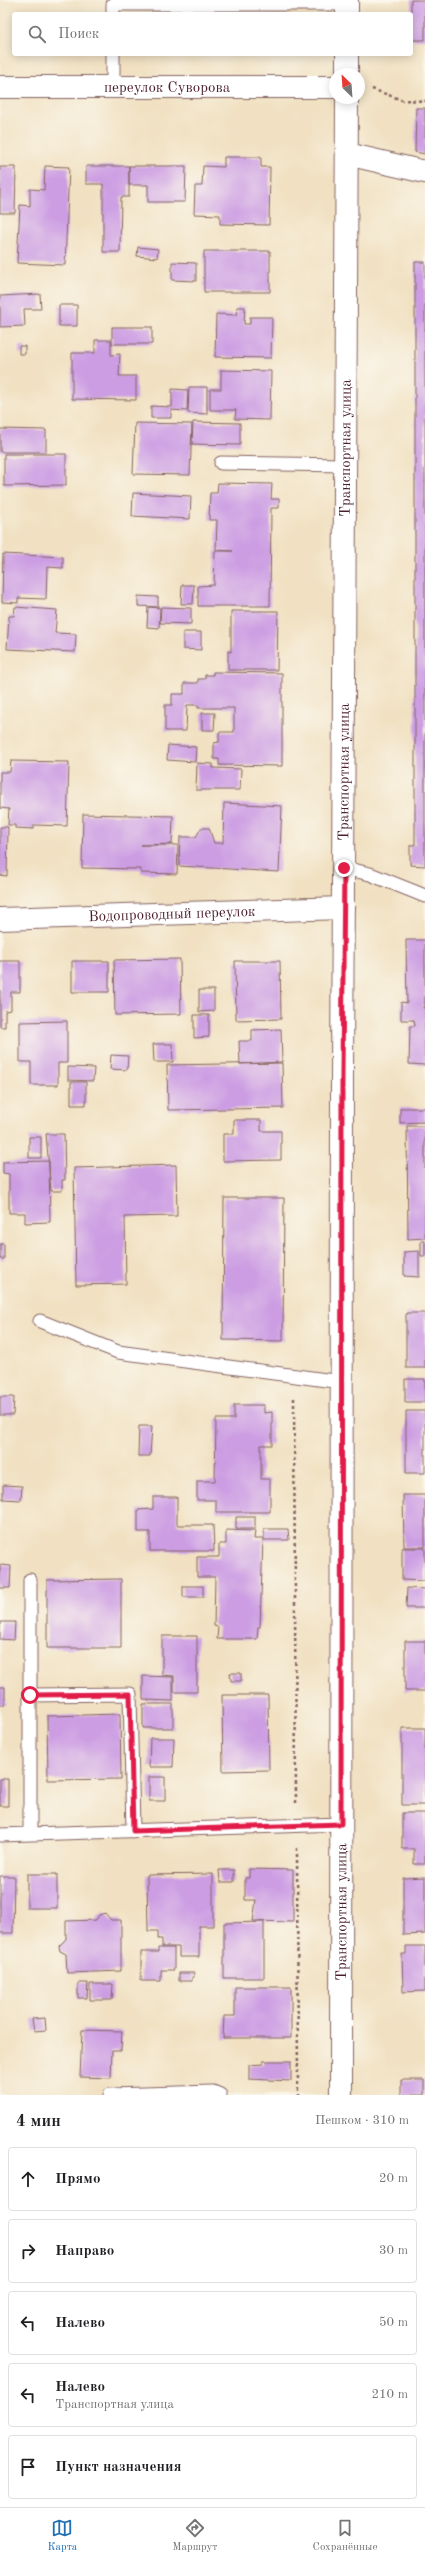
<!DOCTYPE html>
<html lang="ru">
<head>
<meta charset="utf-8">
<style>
	:root { --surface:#fff; --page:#f6f6f6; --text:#202124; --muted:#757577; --line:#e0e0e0; --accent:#1f6fb2 }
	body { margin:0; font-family:"Old Standard TT",serif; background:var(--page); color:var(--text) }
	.compass { position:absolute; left:329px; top:68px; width:36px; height:36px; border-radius:50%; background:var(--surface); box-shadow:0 2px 10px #0003; rotate:335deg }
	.stop { position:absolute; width:12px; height:12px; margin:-9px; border:3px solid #e11d48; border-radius:50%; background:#fff }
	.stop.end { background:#e11d48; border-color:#fff; box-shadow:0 1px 4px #0008 }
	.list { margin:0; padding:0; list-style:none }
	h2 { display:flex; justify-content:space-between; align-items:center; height:52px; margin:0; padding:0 16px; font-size:17px }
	h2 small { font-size:13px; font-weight:400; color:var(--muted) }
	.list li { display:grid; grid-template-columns:26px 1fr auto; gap:12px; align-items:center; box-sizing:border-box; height:64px; margin:0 8px 8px; padding:0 8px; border:1px solid var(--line); border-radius:4px }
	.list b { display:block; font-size:15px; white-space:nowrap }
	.list p { margin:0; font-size:13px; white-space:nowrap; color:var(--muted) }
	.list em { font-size:13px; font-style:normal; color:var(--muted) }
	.icon { flex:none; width:22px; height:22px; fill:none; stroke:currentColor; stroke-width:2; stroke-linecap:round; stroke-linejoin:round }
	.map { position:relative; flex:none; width:425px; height:2095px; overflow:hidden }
	.search { position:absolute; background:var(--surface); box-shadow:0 2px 10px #0003; left:12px; right:12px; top:12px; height:44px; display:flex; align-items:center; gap:10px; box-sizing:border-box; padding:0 14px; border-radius:4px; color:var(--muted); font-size:15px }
	.sheet { height:412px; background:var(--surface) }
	nav { display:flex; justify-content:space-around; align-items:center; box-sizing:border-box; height:56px; border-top:1px solid var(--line); background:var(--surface); font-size:11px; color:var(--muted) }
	nav a { display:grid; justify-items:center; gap:2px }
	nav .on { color:var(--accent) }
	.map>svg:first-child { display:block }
	.building { fill:#cc9de3 }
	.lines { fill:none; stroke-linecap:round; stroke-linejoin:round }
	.lane-casing { stroke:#846360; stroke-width:15 }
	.street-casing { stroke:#846360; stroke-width:24 }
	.secondary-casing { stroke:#846360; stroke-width:24 }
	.path { stroke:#846360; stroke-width:2.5; stroke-dasharray:3 3; stroke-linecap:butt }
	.lane { stroke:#fff; stroke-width:13 }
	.street { stroke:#fff; stroke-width:22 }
	.secondary { stroke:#fff; stroke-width:22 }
	.route { stroke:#e11d48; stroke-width:5 }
	.labels { text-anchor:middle; stroke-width:4; stroke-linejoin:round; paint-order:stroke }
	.street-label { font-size:15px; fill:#4a1f2b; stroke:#fbf7ec }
</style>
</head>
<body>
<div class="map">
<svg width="425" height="2095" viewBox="0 0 425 2095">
	<rect width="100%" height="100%" fill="#fbf7ec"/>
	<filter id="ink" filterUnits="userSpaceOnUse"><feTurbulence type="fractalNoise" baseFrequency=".025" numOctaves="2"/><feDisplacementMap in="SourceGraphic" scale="8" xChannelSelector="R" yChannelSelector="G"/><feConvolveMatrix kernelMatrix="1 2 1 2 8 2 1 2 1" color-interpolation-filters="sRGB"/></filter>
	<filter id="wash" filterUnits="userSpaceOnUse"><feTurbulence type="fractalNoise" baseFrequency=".012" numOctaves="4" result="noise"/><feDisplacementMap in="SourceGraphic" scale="16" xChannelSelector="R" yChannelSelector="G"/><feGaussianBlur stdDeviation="0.9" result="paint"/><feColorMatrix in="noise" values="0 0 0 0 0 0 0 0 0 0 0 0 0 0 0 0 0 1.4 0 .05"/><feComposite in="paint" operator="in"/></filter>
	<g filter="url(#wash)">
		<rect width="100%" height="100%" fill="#f1e1c2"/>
		<g id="blocks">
			<path class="building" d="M411 0H425V40H411Z
				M164 11H202V14H164Z
				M416 108H425V154L415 152Z
				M224 157H261V167H270L269 225 220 224V215L194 214 195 186H202L203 166 224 167Z
				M45 166 69 167 65 265 17 263 20 205 30 206V189L44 190Z
				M86 166H129V197H121L120 252H103V184H86Z
				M129 166H186L185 202H148V185H129Z
				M0 167H16L15 213H0Z
				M138 247 158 249 157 258 137 256Z
				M204 251H270V292H204Z
				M172 262 196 263V281L172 280Z
				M415 262H425V866L410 865V845H415Z
				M40 294 41 309H24L25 326 0 327V296Z
				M59 305H77V326H59Z
				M237 307H245L244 324H250V317H272L271 358 215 357 216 314 236 315Z
				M112 327H152V344H112Z
				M95 340H111V355L120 354 119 376H136V400L72 399V353H95Z
				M19 346H25V354H19Z
				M221 370 271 371 270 420 235 419 236 410H210V389H221Z
				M189 387H207V414L188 413Z
				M172 389 188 390 187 411 171 410V418H151V406L172 407Z
				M193 422 240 423V445L192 444Z
				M135 423 192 424 190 475 133 474Z
				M0 429 46 430V452H0Z
				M4 454H66V485L4 486Z
				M218 483 272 484 271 499H279V508H271L270 606H198V586L214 585 215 551H233L216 550 217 520H209L210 493H217Z
				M133 493 191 496 190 519 132 516Z
				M3 554 63 557V568L47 567 46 599 18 598V603L2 602Z
				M182 585H194L193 604H181Z
				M138 596 158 597V607L138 606Z
				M15 607 57 610 55 633 76 634 75 652 7 649 9 616H14Z
				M148 607 160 608 159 628 147 627Z
				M161 607 191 608V624L160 623Z
				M231 611H278L277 670H228V651L231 652Z
				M183 632H201V650L183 649Z
				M213 672 282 673V766L219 765V759H214V743L219 742V732H234V708H198V705H187L186 731H165V705H172V694H184V683H198V679H205V675H213Z
				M202 713H215L214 730H202Z
				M168 745 196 747 195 762 167 760Z
				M11 761 69 762 67 826 34 825V829L15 828V825H8L9 809 0 808V772H10Z
				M197 763 213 764V768L241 769 240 790H196Z
				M224 803 282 806 279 872 179 866 180 837H196L201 828H209L214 843H223Z
				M83 814 173 816 172 844 141 845H178L177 874 141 873V869L82 868Z
				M0 827H8L7 876 0 875Z
				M406 940H425V1002L423 1008H425V1065L409 1064 410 1026H415L414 1020H401V1002L407 1003Z
				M180 959 181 1014 115 1015 114 960Z
				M0 961H20V992H11V1010L5 1011V1027H0Z
				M72 961H109V992H72Z
				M235 961H280L281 1019 236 1020Z
				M199 990H214V1011L199 1012Z
				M194 1015H209V1037L194 1038Z
				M67 1021V1063H58V1085H31V1062H20V1022Z
				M281 1029 282 1062 240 1064 239 1041H252V1030Z
				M153 1044H172L173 1062H154Z
				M111 1055 128 1056 127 1070 110 1069Z
				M282 1063 283 1108 168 1110 167 1065Z
				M68 1067 94 1068 93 1081 68 1080Z
				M71 1082H86V1105H71Z
				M400 1108H425V1122L400 1123Z
				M234 1120H261V1131H281V1160L223 1161V1134H234Z
				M407 1126H425V1238L408 1239Z
				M46 1134H64L65 1180H62V1191H51Z
				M29 1137H41V1158H29Z
				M49 1161 50 1222 25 1223V1213H9V1174L3 1173V1162Z
				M176 1165 177 1216 125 1217 126 1284 76 1285 74 1168Z
				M224 1198H284L283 1341 223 1340Z
				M421 1241H425V1256H421Z
				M0 1244H4V1259H0Z
				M419 1251V1277L404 1276V1252Z
				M406 1313H425V1368H406Z
				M405 1379H425V1402H405Z
				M0 1397H14L13 1415H0Z
				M234 1405H264V1413L272 1412V1445H261V1479H270V1512H216V1500H197V1481H215L216 1419H234Z
				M406 1411H425V1473H406Z
				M139 1426H152L150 1456H138Z
				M3 1485 22 1486 21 1500 3 1499Z
				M403 1495H425V1547H404Z
				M153 1497H177V1525H213L214 1551H150V1532H138V1510L153 1509Z
				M236 1517H255V1529H236Z
				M264 1529H288L289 1540H264Z
				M226 1530 255 1531 254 1539H263L260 1627H258L257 1639H217L218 1627 214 1626 215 1577H197V1557H219V1544H226Z
				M402 1548H425V1581L402 1580Z
				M0 1565 11 1566 10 1588H0Z
				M121 1579V1648H47V1580Z
				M183 1586H203V1597H183Z
				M407 1588 425 1589V1608H406Z
				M0 1622H15L14 1640 0 1639Z
				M162 1636H197V1692H174V1676L162 1675Z
				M405 1641H425V1691H405Z
				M230 1673H241V1681H231Z
				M143 1676 173 1677V1701L143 1700Z
				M0 1687H5V1705H0Z
				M222 1695H268L269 1770 223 1771Z
				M143 1704H173V1728H143Z
				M120 1714 121 1779 48 1780 47 1716Z
				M402 1728H425V1805H402Z
				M150 1738H174L173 1767H149Z
				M149 1777H165V1801H149Z
				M0 1779H8V1806H0Z
				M402 1813H425V1864H414V1849H402Z
				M249 1869 293 1870V1922L253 1921 256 1900H245V1878H249Z
				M219 1870H234V1882H220Z
				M27 1874H57V1908H27Z
				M213 1874V1926H199V1957H179V1947H162V1939H158V1931H148L147 1875Z
				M0 1876H14L13 1933H0Z
				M425 1877V1934L403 1935V1878Z
				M105 1913 111 1920H121V1971L67 1973 66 1954 60 1951 59 1946 66 1939V1921L96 1920 99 1915Z
				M264 1922V1978H224V1923Z
				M406 1946H425V1991L403 1992 402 1954H406Z
				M158 1948H174V1970H161V1981H141V1952H158Z
				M179 1973H194V1977H192V1981H179Z
				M78 1983H88L87 1998H78Z
				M90 1984H113L112 2000H90Z
				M235 1987H291V2038H223L224 2016H235Z
				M45 2018 46 2030 34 2031 32 2019Z
				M82 2030 122 2031 121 2051H112L111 2078 80 2077Z
				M263 2061H291V2081L249 2079V2065L263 2064Z
				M401 2080H424V2095H401Z"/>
		</g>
	</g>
	<g filter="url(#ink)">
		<use href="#blocks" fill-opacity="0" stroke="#846360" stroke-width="1"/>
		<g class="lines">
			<g class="lane-casing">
				<path id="lane" d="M113 14V4H347
					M113 86V54
					M221 463 346 465
					M344 868 370 874 425 896
					M40 1321 118 1352 341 1382
					M30 1580V1834
					M30 1695 130 1694 133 1831
					M0 1835 341 1824
					M110 2095 213 2092 220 2095"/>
			</g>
			<g class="street-casing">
				<g id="street">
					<path id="s1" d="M0 87H335"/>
					<path d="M347 154 425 172"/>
					<path id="s2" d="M0 919 343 908"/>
				</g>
			</g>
			<g class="secondary-casing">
				<g id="secondary">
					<path d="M347 0V14"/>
					<path d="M347 74V54"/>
					<path id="s3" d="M341 2095 342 1075 347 98"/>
				</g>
			</g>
			<path class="path" d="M372 89 402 100 425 101
				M294 1398 296 1803
				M297 1848 298 2095"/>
			<use href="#lane" class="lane"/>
			<use href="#street" class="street"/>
			<use href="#secondary" class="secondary"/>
		</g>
	</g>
	<g class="lines" filter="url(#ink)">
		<path class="route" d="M30 1695 130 1694 133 1831 341 1824 342 1075 344 868"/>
	</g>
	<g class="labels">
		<g class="street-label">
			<text dy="5" stroke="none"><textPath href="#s1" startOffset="167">переулок Суворова</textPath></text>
			<text dy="5" stroke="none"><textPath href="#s3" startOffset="1647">Транспортная улица</textPath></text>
			<text dy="5" stroke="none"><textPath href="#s3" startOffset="1323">Транспортная улица</textPath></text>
			<text dy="5" stroke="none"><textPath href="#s2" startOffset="172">Водопроводный переулок</textPath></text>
			<text dy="5" stroke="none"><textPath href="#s3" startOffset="183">Транспортная улица</textPath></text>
		</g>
	</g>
</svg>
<svg class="compass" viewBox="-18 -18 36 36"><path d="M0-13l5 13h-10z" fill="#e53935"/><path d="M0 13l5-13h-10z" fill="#757577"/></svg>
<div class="stop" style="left:30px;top:1695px"></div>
<div class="stop end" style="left:344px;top:868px"></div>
<div class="search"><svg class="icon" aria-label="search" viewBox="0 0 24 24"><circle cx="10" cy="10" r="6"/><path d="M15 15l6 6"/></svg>Поиск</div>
</div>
<section class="sheet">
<h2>4 мин<small>Пешком · 310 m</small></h2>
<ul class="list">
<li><svg class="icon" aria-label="ahead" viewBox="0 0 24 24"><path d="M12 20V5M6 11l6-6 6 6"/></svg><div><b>Прямо</b></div><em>20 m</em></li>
<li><svg class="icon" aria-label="right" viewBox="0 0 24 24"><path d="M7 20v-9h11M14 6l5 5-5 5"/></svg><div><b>Направо</b></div><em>30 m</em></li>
<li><svg class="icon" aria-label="left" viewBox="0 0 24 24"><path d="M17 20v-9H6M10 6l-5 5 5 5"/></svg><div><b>Налево</b></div><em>50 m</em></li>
<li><svg class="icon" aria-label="left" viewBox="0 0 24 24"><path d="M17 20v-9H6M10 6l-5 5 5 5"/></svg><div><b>Налево</b><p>Транспортная улица</p></div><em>210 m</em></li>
<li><svg class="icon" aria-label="arrive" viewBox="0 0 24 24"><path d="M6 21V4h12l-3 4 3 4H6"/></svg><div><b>Пункт назначения</b></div></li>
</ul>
</section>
<nav>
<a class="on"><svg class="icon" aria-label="map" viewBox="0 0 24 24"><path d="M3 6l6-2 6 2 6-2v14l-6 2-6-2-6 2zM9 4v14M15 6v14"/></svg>Карта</a>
<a><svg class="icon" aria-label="directions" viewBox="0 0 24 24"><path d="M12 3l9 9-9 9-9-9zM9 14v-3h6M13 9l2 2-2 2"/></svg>Маршрут</a>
<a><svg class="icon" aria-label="saved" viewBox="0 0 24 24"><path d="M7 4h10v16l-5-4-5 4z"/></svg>Сохранённые</a>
</nav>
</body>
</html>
